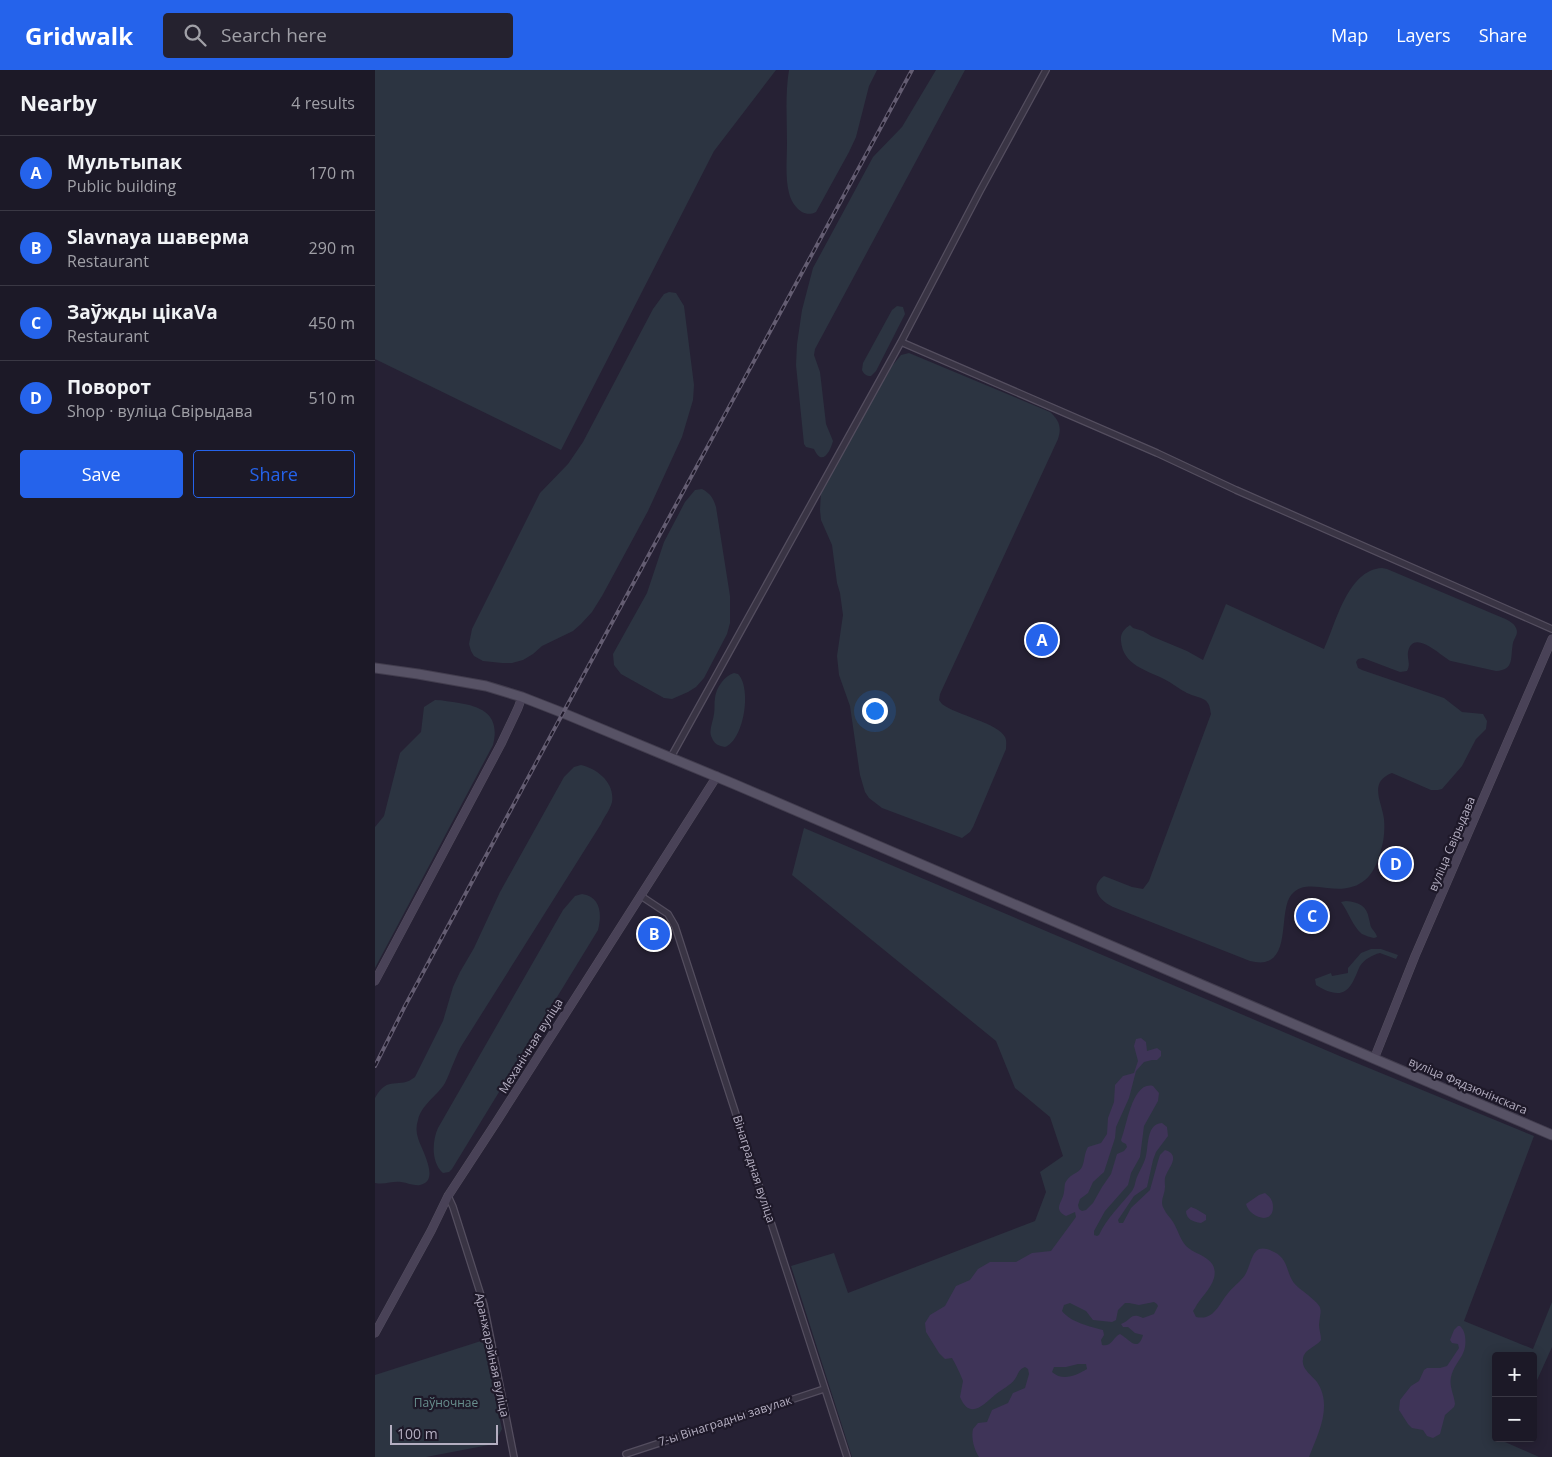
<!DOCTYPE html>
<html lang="en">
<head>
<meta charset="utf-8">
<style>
	:root { --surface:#1c1927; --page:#25222f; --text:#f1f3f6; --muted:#a0a0a7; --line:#3a3844; --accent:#2563eb }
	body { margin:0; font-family:"Open Sans",sans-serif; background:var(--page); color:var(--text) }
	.controls { position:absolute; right:15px; bottom:15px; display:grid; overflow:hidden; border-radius:5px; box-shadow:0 2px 12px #0003 }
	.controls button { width:45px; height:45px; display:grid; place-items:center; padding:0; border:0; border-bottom:1px solid var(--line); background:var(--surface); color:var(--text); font:25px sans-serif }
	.scale { position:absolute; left:15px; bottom:12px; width:108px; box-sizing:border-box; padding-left:5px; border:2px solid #b4aec1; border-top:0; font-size:14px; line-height:18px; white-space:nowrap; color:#b4aec1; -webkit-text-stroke:4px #1e1929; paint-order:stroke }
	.you { position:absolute; left:499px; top:640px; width:18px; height:18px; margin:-12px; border:4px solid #fff; border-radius:50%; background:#1a73e8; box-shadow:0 0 0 8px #1a73e833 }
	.badge { display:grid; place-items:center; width:32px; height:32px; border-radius:50%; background:var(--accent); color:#fff; font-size:16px; font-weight:700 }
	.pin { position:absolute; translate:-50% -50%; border:2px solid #fff; box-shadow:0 1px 5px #0006 }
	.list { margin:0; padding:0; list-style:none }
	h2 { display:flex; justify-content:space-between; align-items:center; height:65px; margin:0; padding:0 20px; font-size:21px }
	h2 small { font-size:16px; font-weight:400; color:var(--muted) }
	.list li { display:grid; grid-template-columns:32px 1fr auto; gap:15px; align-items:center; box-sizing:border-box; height:75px; padding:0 20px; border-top:1px solid var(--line) }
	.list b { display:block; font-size:19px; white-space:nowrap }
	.list p { margin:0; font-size:16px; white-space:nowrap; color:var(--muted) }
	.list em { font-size:16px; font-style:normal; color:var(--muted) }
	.actions { display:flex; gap:10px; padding:15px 20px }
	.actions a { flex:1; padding:11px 0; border:1px solid var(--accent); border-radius:5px; text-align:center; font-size:18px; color:var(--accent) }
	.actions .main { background:var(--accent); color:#fff }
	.icon { flex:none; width:28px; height:28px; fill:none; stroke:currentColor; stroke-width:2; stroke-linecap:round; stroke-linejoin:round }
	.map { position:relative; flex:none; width:1177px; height:1387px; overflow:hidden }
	header { display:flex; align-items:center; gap:30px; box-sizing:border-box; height:70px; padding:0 25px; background:var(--accent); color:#fff }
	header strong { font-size:24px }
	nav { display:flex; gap:28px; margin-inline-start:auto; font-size:18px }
	.search { width:350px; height:45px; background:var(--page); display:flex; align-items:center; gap:12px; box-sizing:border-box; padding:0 18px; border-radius:5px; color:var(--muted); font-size:19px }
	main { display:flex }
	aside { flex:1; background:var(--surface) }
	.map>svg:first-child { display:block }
	.green { fill:#2c3441 }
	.water { fill:#3f3458; fill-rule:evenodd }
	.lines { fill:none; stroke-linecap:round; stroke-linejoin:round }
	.street-casing { stroke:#544e5f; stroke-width:8 }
	.secondary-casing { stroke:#544e5f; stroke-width:9 }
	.primary-casing { stroke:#423d4e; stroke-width:11 }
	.street { stroke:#393444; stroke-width:5.5 }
	.secondary { stroke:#494257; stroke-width:8 }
	.primary { stroke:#575265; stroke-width:9 }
	.rail-casing { stroke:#645d72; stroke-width:4 }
	.rail { stroke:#1e1929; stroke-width:2; stroke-dasharray:5.5; stroke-linecap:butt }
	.labels { text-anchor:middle; stroke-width:4.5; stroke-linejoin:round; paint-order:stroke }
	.street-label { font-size:12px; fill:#b4aec1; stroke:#1e1929 }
	.park-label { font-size:12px; fill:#688f8e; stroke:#1e1929 }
</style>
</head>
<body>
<header>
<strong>Gridwalk</strong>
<div class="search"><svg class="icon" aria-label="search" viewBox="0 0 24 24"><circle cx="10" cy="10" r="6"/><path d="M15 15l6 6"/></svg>Search here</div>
<nav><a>Map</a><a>Layers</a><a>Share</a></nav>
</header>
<main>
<aside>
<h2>Nearby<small>4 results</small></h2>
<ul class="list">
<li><span class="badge">A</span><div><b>Мультыпак</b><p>Public building</p></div><em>170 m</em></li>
<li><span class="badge">B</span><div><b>Slavnaya шаверма</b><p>Restaurant</p></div><em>290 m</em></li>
<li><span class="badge">C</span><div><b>Заўжды цікаVа</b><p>Restaurant</p></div><em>450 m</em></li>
<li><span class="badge">D</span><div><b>Поворот</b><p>Shop · вуліца Свірыдава</p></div><em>510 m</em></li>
</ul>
<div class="actions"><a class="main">Save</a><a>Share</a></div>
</aside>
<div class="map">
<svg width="1177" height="1387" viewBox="0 0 1177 1387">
	<rect width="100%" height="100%" fill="#262134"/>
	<path class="green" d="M0 0H401L339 81 186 380 0 289Z
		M414 0H502L494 16 481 67 474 82 441 142C428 149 417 135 414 123 410 107 412 89 412 73 412 49 410 24 414 0Z
		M561 0H590L440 279 439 285 445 302 451 354 458 371C455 382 447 397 439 379L431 377 429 374 421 295 422 274 427 240 438 198 498 87 527 57Z
		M294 222 301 223 309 236 319 315 318 330 307 367 273 441 227 526 217 542 206 554 198 561 167 576 158 584 148 590 137 593H127L108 591 99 586 96 581 94 574 97 559 165 423 193 394 208 372 278 239 289 224Z
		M522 236 528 237 530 244 528 248 501 301 496 306C491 306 489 304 487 300L488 293 517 240Z
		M534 283 675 342C684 350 687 357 683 369L565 624 564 630 567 634C581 645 623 653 630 667 632 671 631 675 631 679L598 757 595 762 587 768 507 738 494 728 490 722 485 705 475 636 464 605 462 586 468 545 465 523 462 513 457 475 446 450 445 440 446 421 517 296 526 285Z
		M327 419C336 424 338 428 341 437L355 526V553L352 564 329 608 321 617 313 622 297 629 289 628 246 604 239 595 238 584 272 523 289 472 310 432 320 420Z
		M1007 498 1012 499 1128 548C1133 550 1139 553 1141 558 1144 564 1139 568 1138 573 1135 587 1140 600 1121 601L1076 591C1067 587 1038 557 1033 582 1032 589 1036 594 1032 601L1025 602 988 588 983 589 981 592 983 598 987 600 1069 628 1087 642 1108 644 1112 651 1111 659 1101 669 1087 696 1067 719 1063 720H1056L1017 703C993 712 1007 732 1009 749 1010 761 1009 772 1005 783 998 811 981 822 952 818 941 817 929 814 919 822 902 835 917 886 890 892 885 893 880 892 875 891L738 837C725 831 713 818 729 806L757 817 768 819 774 811 836 644C835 639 835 634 830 630 825 627 818 626 812 623 804 619 797 613 789 609 771 600 748 595 746 571 745 564 749 559 755 555L758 558 768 561 776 566 812 581 828 590 851 534 949 579C961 554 972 500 1007 498Z
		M359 603 363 604C377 618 369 670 350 677 344 676 339 674 337 668 333 661 338 652 339 644 340 639 339 633 340 628 341 618 349 606 359 603Z
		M60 630C68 630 76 632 84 633 110 637 125 647 118 675L0 898V757L9 746 25 683 46 662 49 637Z
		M206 695C223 699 240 713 237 732 235 740 229 747 226 754L87 975C80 987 76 1001 70 1013 62 1026 46 1035 43 1050 41 1056 41 1062 43 1068 46 1079 66 1111 45 1115 39 1116 33 1113 26 1112 17 1111 10 1115 0 1113V1028C13 1004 24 1020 40 1007L68 951 78 917 85 902 99 878 125 822 189 707 199 697Z
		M429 758 967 987 1159 1066 1089 1251 1158 1279 1177 1232V1277L1158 1319V1286H1121V1368L1164 1387H477L416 1196 459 1183 473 1223 660 1151 671 1122 665 1102 688 1086 675 1047 640 1018 621 971 417 805Z
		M207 824C226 827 227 844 223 860L77 1099 74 1102 68 1103C56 1093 57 1071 63 1058L188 840 200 826Z
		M971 831C984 832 992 836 994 849 995 852 995 855 996 857 998 861 1001 862 1002 867L999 868C995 867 991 866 987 864 978 857 973 841 966 832Z
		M996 879H1006L1023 885 1021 889 1005 883C997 885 990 889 985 896 979 908 975 928 956 922 951 921 946 918 941 915L940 909 956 903 957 906 973 903V898L986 883Z
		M106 1271 109 1274 127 1359 119 1374 51 1387H0V1305Z"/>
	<path class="water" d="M766 968 771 972 772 981 782 978 786 981V986L782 990H777L769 992 761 1001 754 1028 741 1057 740 1068 729 1102 718 1112 713 1123 705 1129 703 1135 704 1139 707 1141 711 1140 718 1133 727 1117 736 1104 742 1084 749 1081 752 1077 751 1074 747 1072 746 1070C752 1056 757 1011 778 1016L784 1023 783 1031 769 1056 765 1087 756 1103 753 1115 730 1141 719 1161V1165L722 1166 724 1165C732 1148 745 1136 757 1121 760 1117 760 1112 762 1107 764 1102 767 1097 769 1092 775 1081 769 1054 787 1053L792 1057 793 1066 781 1082 778 1090 772 1117 759 1126 743 1150 744 1153H748L756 1138 775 1120 783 1091 785 1085 790 1080C806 1085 794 1097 791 1105 789 1109 790 1113 790 1117 790 1125 784 1131 789 1139 791 1144 795 1147 798 1152 803 1160 805 1169 811 1176 821 1186 844 1187 839 1208 836 1219 825 1228 820 1238L818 1241 821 1247C840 1251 844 1233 854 1222 859 1216 866 1211 870 1205 878 1192 876 1170 899 1182 912 1188 911 1199 917 1210 920 1216 928 1221 933 1225 949 1239 946 1236 944 1255 944 1260 946 1264 946 1270 941 1277 929 1279 928 1289 926 1299 937 1305 942 1312 958 1336 943 1364 934 1387H604C599 1379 596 1368 598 1359L603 1353 612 1352 617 1340 633 1333 638 1323 650 1318 654 1304 653 1299 650 1297C643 1300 644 1303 640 1309 636 1315 627 1319 621 1324 609 1334 595 1351 585 1327L588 1311C587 1307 579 1291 577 1288L570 1289 564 1283 551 1262 550 1253 555 1245 570 1236 581 1216 595 1210 603 1199 615 1192H641L657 1183 676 1181 701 1147 700 1142 691 1146C677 1139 688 1132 689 1122 690 1117 689 1113 692 1110 696 1104 704 1103 707 1097 710 1090 709 1084 713 1077L726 1073 732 1064 733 1048 739 1032 740 1015 748 1006 759 1003 763 991 759 976 761 969ZM779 1232 782 1234 783 1236 779 1244 768 1248C755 1242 757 1250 746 1254L748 1257H753L760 1263 768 1265C763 1284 753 1268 745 1264 738 1267 737 1277 727 1275L726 1270 729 1265 728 1260C716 1257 695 1252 687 1241L689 1235 695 1233 711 1241 718 1250 737 1252 741 1250 743 1240 750 1233H754L764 1235ZM703 1294H711L712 1299C702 1305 688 1312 677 1302L679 1297H691Z
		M890 1123C895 1127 898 1130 898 1137 898 1156 874 1147 871 1134L884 1125Z
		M816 1137 821 1139 831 1145V1150L826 1153C818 1152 811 1149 811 1141Z
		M1083 1256H1085C1088 1259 1089 1261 1090 1266 1093 1286 1080 1290 1076 1307 1074 1317 1079 1324 1080 1334L1079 1337 1070 1345 1065 1364 1058 1368 1052 1366 1048 1360 1037 1358 1033 1354 1024 1340 1025 1330 1036 1316 1044 1311 1049 1300 1052 1298H1065L1072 1296 1084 1278 1083 1274 1077 1273 1075 1270 1079 1260Z"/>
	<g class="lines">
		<g class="street-casing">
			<path id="street" d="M526 272 782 383 861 420 1177 559
				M296 687 526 272 605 121 671 0
				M266 826 293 844 300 856 472 1387
				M73 1126 78 1137 109 1235 139 1387
				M251 1384 449 1319"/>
		</g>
		<g class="secondary-casing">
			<path id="secondary" d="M0 911 126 674 143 638 147 627
				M999 989 1040 886 1177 569
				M0 1263 56 1161 73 1126 122 1051 342 706"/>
		</g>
		<g class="primary-casing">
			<path id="primary" d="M0 598 43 604 111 616 147 627 188 643 359 714 1177 1065"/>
		</g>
		<use href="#street" class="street"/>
		<use href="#secondary" class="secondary"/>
		<use href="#primary" class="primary"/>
		<g class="rail-casing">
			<path id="rail" d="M0 996 30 936 188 643 537 0"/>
		</g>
		<use href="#rail" class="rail"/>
	</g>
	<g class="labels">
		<g class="street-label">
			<text transform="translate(1077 774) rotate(-67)" y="4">вуліца Свірыдава</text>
			<text transform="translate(156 976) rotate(-58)" y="4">Механічная вуліца</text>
			<text transform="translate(1093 1016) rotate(23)" y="4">вуліца Фядзюнінскага</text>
			<text transform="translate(379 1099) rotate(72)" y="4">Вінаградная вуліца</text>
			<text transform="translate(117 1285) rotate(78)" y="4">Аранжарэйная вуліца</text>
			<text transform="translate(350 1351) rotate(-18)" y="4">7-ы Вінаградны завулак</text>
		</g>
		<g class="park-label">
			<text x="71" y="1337">Паўночнае</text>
		</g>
	</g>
</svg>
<div class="controls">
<button>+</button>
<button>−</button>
</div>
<div class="scale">100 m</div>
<div class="you"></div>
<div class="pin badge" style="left:667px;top:570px">A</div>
<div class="pin badge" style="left:279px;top:864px">B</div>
<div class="pin badge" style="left:937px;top:846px">C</div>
<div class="pin badge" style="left:1021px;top:794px">D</div>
</div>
</main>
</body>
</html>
